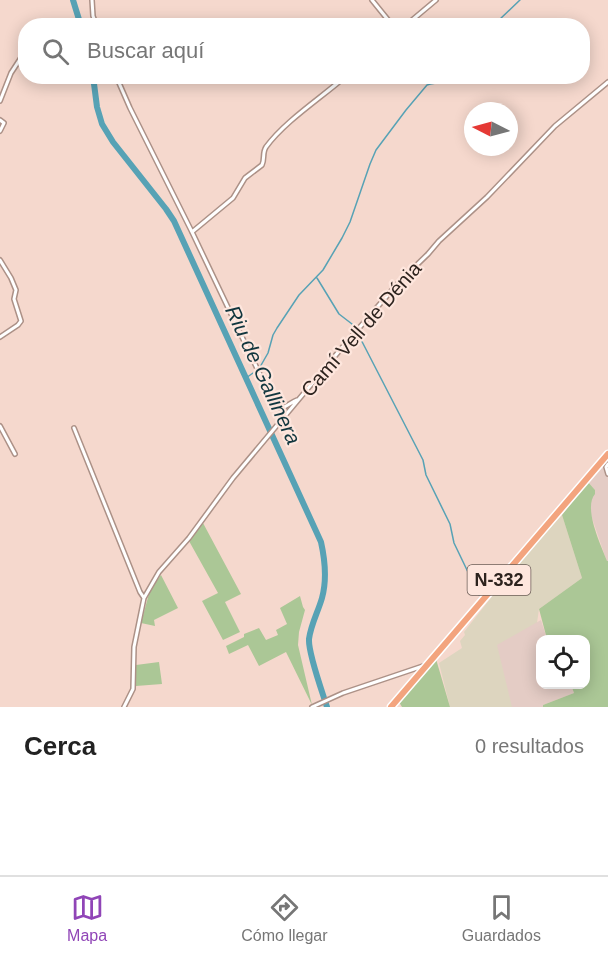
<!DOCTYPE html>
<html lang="es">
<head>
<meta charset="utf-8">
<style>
	:root { --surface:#fff; --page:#f6f6f6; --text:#222; --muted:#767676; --line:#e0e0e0; --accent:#9045b7 }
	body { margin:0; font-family:Helvetica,sans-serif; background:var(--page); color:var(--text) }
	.controls { position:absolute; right:18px; bottom:18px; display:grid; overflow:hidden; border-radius:12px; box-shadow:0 3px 15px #0003 }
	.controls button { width:54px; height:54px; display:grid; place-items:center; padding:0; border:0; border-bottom:2px solid var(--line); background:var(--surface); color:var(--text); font:30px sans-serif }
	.compass { position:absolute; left:464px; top:102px; width:54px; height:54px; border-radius:50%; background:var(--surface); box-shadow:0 3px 15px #0003; rotate:276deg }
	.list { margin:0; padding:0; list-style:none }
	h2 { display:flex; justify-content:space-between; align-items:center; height:78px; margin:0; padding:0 24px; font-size:26px }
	h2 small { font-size:20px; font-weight:400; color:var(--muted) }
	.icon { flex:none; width:33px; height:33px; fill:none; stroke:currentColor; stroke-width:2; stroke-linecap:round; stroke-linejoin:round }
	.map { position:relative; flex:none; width:608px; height:707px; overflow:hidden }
	.search { position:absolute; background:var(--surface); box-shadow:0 3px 15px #0003; left:18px; right:18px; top:18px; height:66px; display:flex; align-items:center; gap:15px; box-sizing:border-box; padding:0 21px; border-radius:24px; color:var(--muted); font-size:22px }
	.sheet { height:168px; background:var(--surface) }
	nav { display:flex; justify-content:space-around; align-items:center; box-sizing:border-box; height:84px; border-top:2px solid var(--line); background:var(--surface); font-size:16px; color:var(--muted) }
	nav a { display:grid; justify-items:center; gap:3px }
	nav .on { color:var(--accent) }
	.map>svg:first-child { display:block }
	.commercial { fill:#ddd5bf }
	.industrial { fill:#e4ccc5 }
	.green { fill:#abc796 }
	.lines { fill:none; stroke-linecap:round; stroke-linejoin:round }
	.stream { stroke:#57a2b5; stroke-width:1.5 }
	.river { stroke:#57a2b5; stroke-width:6 }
	.minor-casing { stroke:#ac9187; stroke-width:6 }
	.trunk-casing { stroke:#fff; stroke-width:9 }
	.minor { stroke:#fff; stroke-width:3 }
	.trunk { stroke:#f3a47e; stroke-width:6 }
	.labels { text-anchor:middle; stroke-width:4.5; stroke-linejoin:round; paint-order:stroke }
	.shield { fill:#fee6dd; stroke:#6c5e57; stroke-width:1.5 }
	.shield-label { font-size:18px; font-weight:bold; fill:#2d231e }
	.street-label { font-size:20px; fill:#2d231e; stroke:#fee6dd }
	.water-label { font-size:21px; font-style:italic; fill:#11363e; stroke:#fee6dd }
</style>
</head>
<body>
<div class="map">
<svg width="608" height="707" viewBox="0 0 608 707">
	<rect width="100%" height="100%" fill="#f5d8cd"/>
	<path class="commercial" d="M562 515 582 578 539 609 525 707H450L439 663 462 648 460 641 465 635 464 632 524 556Z"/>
	<path class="industrial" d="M608 459V561L607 562 590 512 591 498 595 490 588 482Z
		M541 620 547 639 540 640V684L561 685 562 686 571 685 574 693 543 705V707H512L497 645Z"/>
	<path class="green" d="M588 482 595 490V494C583 508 601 545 607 561H608V707H543V705L574 693 571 685 586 684V640L547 639 539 609 582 578 562 515Z
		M203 523 241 594 225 602 240 632 223 640 202 601 218 593 189 541Z
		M161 575 178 608 154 620 155 626 141 623 150 590Z
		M300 596 303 607 305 610 299 632 298 645 312 705 286 652 259 666 248 645 229 654 226 646 244 637V634L259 628 266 640 278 635 276 630 287 624 280 608Z
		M436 659 450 707H402L399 702Z
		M159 662 162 684 136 686V665Z"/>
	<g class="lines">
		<path class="stream" d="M496 26 499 20 520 0
			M317 278 339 314 352 324 355 328 423 460 426 475 450 524 454 543 479 595
			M246 378 253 373 260 367 268 353 273 335 277 328 299 295 323 270 342 238 350 222 370 164 376 150 406 110 427 85C440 81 456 81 469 76"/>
		<path class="river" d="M73 0 81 26
			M93 76 97 107 102 124 113 142 166 209 174 221 321 542C325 560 327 580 322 598 318 612 311 624 309 639 308 653 322 691 327 707"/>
		<g class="minor-casing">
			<path id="minor" d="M92 0 93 16 97 26
				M372 0 393 26
				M405 26 436 0
				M116 76 130 108 192 232 275 406C282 412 289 403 297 400
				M0 101 11 73 26 50
				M0 120 4 123 0 131
				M192 232 233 198 245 178 262 165C265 159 262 153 266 147 285 121 321 98 346 76
				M0 260 11 278 16 290 14 299 21 321 18 325 0 337
				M0 426 15 454
				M74 428 140 592 144 598
				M608 464 606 467 608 474
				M124 707 133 689 134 647 144 598 159 572 189 538 233 478 340 350 399 282 428 254 439 241 487 197 555 126 608 82
				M312 707 343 693 426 665"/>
		</g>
		<g class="trunk-casing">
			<path id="trunk" d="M391 707 608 454"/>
		</g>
		<use href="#minor" class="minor"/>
		<use href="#trunk" class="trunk"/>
	</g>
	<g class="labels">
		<rect class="shield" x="467.5" y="565" width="63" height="30" rx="4.5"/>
		<g class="shield-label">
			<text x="499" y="586">N-332</text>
		</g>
		<g class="street-label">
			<text transform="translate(361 329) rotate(-49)" y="7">Camí Vell de Dénia</text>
		</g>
		<g class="water-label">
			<text transform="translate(263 375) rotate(65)" y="7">Riu de Gallinera</text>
		</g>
	</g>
</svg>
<div class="controls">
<button><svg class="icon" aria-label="locate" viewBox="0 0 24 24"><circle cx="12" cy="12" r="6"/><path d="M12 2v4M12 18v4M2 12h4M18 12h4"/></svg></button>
</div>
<svg class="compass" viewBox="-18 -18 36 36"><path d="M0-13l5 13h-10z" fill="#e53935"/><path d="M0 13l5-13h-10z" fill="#767676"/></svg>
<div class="search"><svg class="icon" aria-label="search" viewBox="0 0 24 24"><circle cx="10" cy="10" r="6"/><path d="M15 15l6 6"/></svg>Buscar aquí</div>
</div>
<section class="sheet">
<h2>Cerca<small>0 resultados</small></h2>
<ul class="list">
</ul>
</section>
<nav>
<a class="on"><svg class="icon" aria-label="map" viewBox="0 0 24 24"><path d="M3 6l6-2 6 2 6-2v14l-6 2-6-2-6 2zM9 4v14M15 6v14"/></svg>Mapa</a>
<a><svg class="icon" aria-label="directions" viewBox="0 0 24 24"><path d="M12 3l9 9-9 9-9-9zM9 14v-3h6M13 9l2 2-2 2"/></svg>Cómo llegar</a>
<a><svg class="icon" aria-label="saved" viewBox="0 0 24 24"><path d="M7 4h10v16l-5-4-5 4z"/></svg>Guardados</a>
</nav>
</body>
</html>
